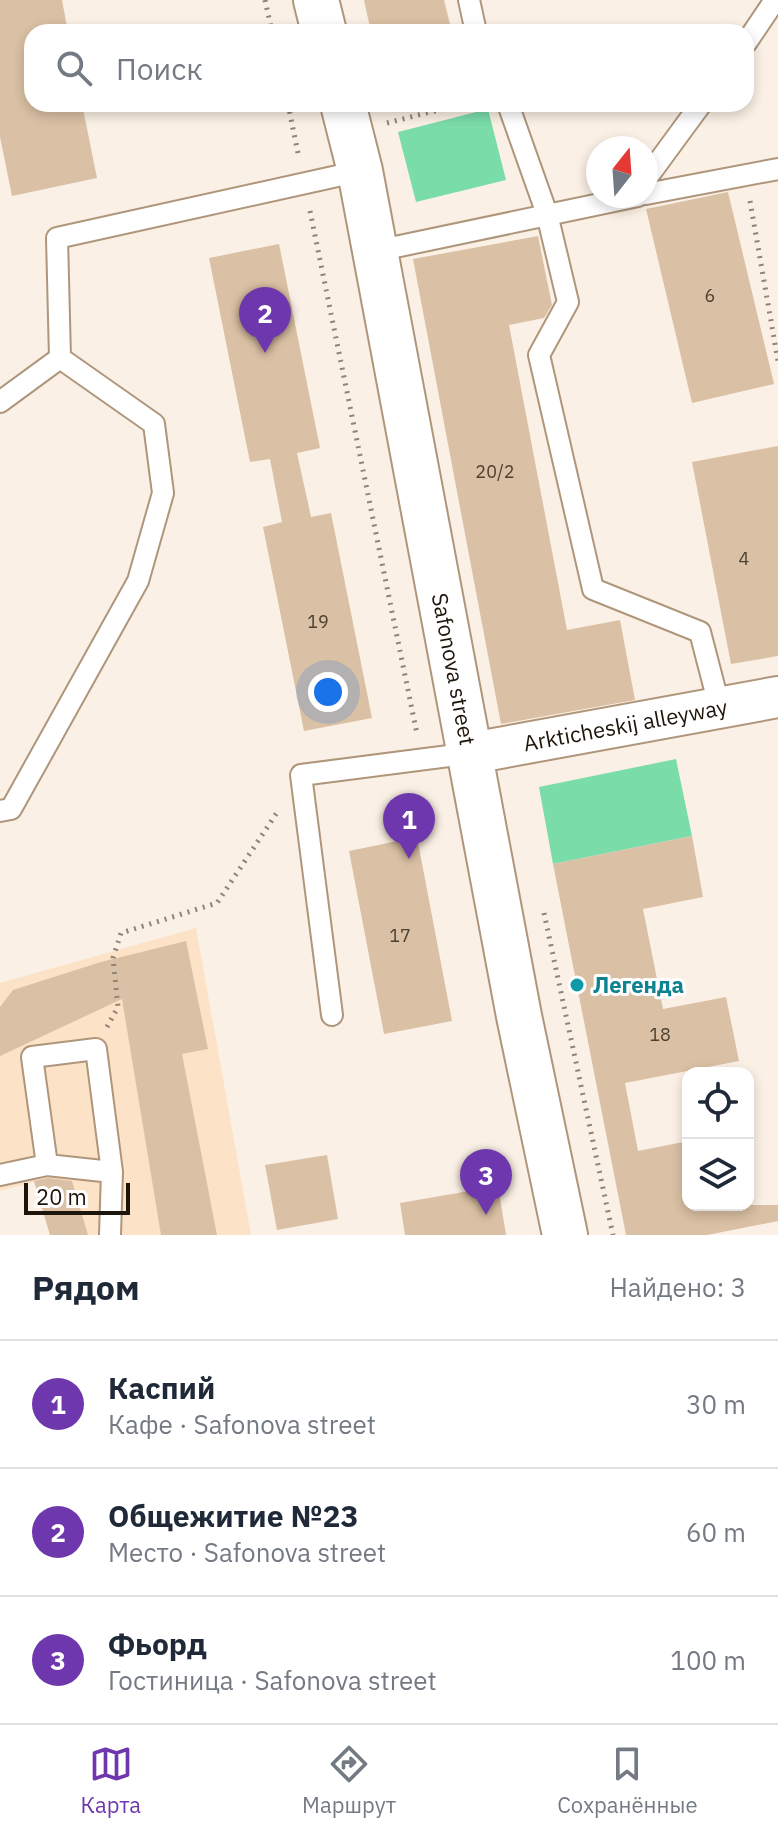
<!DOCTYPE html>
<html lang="ru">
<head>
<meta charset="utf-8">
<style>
	:root { --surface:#fff; --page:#f6f6f7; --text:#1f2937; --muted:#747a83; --line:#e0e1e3; --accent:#6f37ad }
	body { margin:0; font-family:"IBM Plex Sans",sans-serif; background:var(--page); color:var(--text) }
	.controls { position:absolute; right:24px; bottom:24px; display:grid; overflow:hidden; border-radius:16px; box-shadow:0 4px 12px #0003 }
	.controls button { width:72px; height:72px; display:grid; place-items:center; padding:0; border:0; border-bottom:2px solid var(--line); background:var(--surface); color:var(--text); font:40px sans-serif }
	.compass { position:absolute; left:586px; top:136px; width:72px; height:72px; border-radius:50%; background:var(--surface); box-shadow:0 4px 12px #0003; rotate:17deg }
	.scale { position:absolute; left:24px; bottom:20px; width:106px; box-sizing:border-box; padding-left:8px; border:4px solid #1d140a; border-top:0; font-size:22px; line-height:28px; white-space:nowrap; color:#1d140a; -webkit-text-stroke:6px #fff; paint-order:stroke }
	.you { position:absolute; left:328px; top:692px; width:28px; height:28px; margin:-20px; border:6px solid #fff; border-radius:50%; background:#1a73e8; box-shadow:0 0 0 12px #1a73e833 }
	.badge { display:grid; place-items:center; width:52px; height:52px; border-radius:50%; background:var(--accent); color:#fff; font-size:26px; font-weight:700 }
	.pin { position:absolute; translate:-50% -66px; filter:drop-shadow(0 2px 4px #0008) }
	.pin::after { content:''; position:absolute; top:42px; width:28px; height:24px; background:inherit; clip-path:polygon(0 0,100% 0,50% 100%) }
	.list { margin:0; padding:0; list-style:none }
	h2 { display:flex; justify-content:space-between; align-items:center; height:104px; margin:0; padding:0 32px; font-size:34px }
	h2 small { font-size:26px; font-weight:400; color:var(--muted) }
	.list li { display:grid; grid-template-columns:52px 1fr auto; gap:24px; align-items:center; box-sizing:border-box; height:128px; padding:0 32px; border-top:2px solid var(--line) }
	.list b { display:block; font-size:30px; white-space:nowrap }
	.list p { margin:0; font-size:26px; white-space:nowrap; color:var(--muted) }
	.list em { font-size:26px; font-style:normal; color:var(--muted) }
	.icon { flex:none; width:44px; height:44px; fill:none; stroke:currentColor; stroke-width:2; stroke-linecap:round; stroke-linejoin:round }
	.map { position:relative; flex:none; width:778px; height:1235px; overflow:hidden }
	.search { position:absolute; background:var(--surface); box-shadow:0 4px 12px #0003; left:24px; right:24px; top:24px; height:88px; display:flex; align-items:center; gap:20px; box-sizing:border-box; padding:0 28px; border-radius:24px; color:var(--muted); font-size:30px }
	.sheet { height:488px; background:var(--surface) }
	nav { display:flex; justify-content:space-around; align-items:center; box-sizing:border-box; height:112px; border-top:2px solid var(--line); background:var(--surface); font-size:22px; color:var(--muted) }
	nav a { display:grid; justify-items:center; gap:4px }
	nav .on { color:var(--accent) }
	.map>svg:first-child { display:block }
	.built { fill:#fce2c6 }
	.forest { fill:#7adca9 }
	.building { fill:#dac0a4 }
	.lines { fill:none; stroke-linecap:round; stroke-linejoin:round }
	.service-casing { stroke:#af967b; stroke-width:24 }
	.minor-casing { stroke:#af967b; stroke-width:44 }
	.tertiary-casing { stroke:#af967b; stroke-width:48 }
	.path { stroke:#8e847a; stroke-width:5; stroke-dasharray:2 6; stroke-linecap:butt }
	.service { stroke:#fff; stroke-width:20 }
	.minor { stroke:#fff; stroke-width:40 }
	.tertiary { stroke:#fff; stroke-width:44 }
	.culture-dot { fill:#0f9aa8; stroke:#fff; stroke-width:3 }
	.labels { text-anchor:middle; stroke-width:6; stroke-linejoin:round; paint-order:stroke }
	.number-label { font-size:18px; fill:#4c3f30 }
	.street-label { font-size:22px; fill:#1d140a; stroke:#fff }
	.culture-label { font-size:22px; font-weight:bold; fill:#0d838f; stroke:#fff; text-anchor:start }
</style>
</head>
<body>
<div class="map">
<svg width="778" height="1235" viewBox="0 0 778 1235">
	<rect width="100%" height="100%" fill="#fbf0e5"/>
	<path class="built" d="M196 928 251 1235H50L34 1182 0 1191V983Z"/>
	<path class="forest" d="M488 109 506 180 416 202 398 132Z
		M676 759 692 836 553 864 539 787Z"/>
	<path class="building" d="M0 0H62L68 32H32V104H82L97 178 12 196 0 137Z
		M364 0H444L452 32H371Z
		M728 192 774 384 692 403 646 209Z
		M538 236 552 305 544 318 509 325 567 630 620 620 635 700 501 724 413 259Z
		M279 244 320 448 297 453 311 517 331 513 372 718 304 731 263 527 282 522 270 459 250 462 209 258Z
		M778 446V656L731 664 692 462Z
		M692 836 703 897 643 909 663 1009 726 997 739 1061 625 1083 638 1151 688 1141V1205H778V1221L707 1235H626L553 864Z
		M417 837 452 1021 384 1034 349 851Z
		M186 941 208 1049 182 1054 217 1235H161L122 999 0 1056V1007L13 990 101 962Z
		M327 1155 338 1219 277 1230 265 1165Z
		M48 1178 72 1181 88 1235H50L34 1181Z
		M498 1186 506 1235H405L400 1203Z"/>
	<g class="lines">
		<g class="service-casing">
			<path id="service" d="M469 0 476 32
				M746 43 775 0
				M508 104 547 214 568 302 539 355 593 589 700 632 720 709
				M646 179 701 104
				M646 194 778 169
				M376 251 638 196
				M0 402 60 358
				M0 811 11 809 138 581 163 493 154 424 60 358 57 238 360 171
				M332 1015 301 775 472 753
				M47 1165 112 1172
				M0 1175 47 1165 32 1057 96 1049 112 1172 110 1235"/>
		</g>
		<g class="minor-casing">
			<g id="minor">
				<path id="s1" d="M472 753 778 697"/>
			</g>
		</g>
		<g class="tertiary-casing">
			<g id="tertiary">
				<path d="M316 0 324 32"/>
				<path id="s2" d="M343 104 360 171 519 1016 565 1235"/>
			</g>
		</g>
		<path class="path" d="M265 0 272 32
			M288 104 299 158
			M387 123 462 104
			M750 201 778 361
			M310 211 417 734
			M544 913 613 1235
			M107 1027 118 1007 113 958 121 933 217 903 278 811"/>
		<use href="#service" class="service"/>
		<use href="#minor" class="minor"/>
		<use href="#tertiary" class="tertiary"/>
	</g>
	<circle class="culture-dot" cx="577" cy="985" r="8"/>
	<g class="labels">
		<g class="number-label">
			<text x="710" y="302">6</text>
			<text x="495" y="478">20/2</text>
			<text x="744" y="565">4</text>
			<text x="318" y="628">19</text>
			<text x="400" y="942">17</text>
			<text x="660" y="1041">18</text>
		</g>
		<g class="street-label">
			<text dy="8" stroke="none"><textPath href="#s2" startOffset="576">Safonova street</textPath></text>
			<text dy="8" stroke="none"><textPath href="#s1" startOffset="156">Arkticheskij alleyway</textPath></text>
		</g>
		<g class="culture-label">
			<text x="593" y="993">Легенда</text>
		</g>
	</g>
</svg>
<div class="controls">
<button><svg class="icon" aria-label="locate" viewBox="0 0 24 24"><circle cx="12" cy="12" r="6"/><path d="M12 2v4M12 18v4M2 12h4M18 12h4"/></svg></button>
<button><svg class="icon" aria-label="layers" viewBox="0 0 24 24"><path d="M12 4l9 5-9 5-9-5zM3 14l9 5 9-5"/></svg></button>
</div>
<svg class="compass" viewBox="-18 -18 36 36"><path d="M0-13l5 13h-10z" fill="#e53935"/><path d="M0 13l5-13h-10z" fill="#747a83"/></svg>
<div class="scale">20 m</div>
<div class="you"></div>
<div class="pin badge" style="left:409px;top:859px">1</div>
<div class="pin badge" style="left:265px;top:353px">2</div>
<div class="pin badge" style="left:486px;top:1215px">3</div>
<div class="search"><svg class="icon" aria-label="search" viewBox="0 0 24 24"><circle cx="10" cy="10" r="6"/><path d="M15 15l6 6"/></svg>Поиск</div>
</div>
<section class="sheet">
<h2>Рядом<small>Найдено: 3</small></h2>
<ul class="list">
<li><span class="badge">1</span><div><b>Каспий</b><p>Кафе · Safonova street</p></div><em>30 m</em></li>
<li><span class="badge">2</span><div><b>Общежитие №23</b><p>Место · Safonova street</p></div><em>60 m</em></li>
<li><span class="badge">3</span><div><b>Фьорд</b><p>Гостиница · Safonova street</p></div><em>100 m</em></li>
</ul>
</section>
<nav>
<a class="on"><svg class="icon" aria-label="map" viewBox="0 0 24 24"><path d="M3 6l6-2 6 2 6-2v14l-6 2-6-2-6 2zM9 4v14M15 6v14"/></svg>Карта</a>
<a><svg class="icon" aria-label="directions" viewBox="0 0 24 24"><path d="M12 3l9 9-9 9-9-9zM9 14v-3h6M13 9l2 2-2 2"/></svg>Маршрут</a>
<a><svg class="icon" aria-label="saved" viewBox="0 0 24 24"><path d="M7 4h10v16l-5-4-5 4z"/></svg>Сохранённые</a>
</nav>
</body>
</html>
